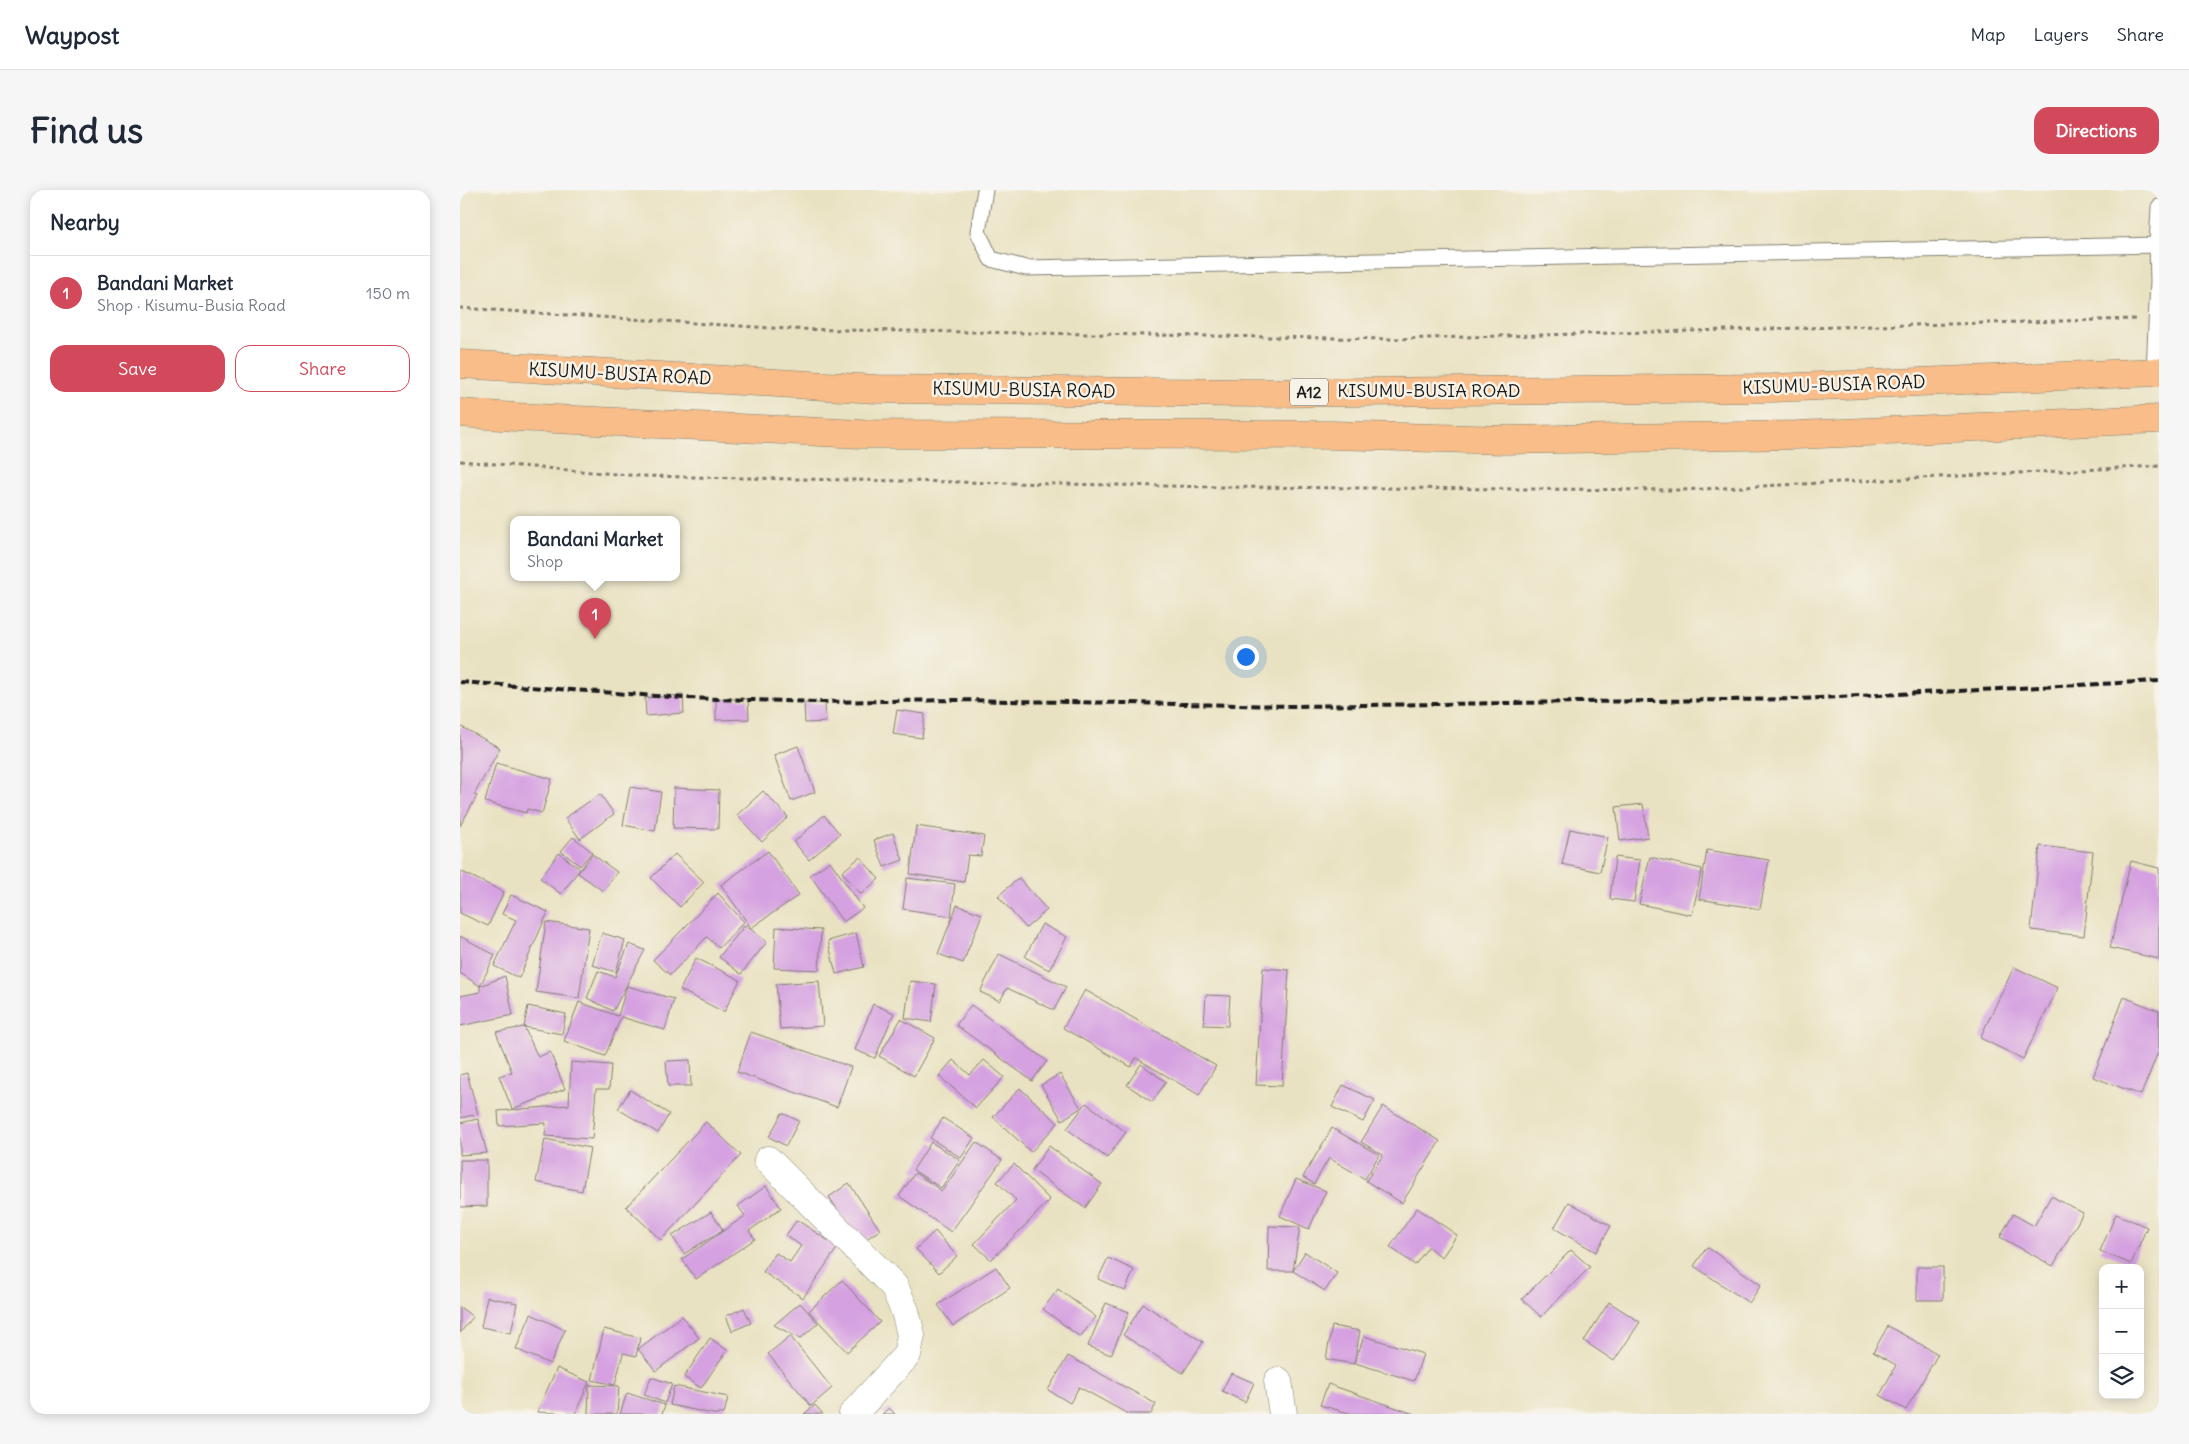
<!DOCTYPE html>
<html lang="en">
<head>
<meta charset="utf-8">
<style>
	:root { --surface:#fff; --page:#f6f6f7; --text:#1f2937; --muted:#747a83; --line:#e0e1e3; --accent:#d1495b }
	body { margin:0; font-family:Delius,sans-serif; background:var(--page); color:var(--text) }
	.controls { position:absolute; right:15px; bottom:15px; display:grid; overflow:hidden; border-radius:10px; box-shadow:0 2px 12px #0003 }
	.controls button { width:45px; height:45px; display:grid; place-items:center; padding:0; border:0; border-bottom:1px solid var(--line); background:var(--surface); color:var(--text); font:25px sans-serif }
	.you { position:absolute; left:785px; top:466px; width:18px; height:18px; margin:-12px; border:4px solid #fff; border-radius:50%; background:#1a73e8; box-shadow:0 0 0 8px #1a73e833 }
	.badge { display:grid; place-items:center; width:32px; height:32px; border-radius:50%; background:var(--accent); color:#fff; font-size:16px; font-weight:700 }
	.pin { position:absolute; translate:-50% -41px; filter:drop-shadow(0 1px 2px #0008) }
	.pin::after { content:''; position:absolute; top:26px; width:18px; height:15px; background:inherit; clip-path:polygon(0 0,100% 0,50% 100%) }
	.popup { position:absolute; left:50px; top:326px; width:170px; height:65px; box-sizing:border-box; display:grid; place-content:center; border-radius:10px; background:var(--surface); filter:drop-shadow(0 1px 4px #0005); font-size:16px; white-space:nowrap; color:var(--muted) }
	.popup b { font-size:19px; color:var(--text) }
	.popup::after { content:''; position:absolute; left:50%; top:100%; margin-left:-10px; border:10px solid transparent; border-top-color:var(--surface) }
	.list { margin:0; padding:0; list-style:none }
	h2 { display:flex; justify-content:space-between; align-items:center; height:65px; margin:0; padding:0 20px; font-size:21px }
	h2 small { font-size:16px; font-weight:400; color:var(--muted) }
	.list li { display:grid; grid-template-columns:32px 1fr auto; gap:15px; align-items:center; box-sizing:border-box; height:75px; padding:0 20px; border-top:1px solid var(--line) }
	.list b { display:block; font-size:19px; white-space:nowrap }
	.list p { margin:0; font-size:16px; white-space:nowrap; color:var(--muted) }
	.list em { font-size:16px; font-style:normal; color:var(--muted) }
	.actions { display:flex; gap:10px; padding:15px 20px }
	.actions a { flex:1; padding:11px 0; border:1px solid var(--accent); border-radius:15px; text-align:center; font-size:18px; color:var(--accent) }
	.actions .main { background:var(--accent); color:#fff }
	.icon { flex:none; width:28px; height:28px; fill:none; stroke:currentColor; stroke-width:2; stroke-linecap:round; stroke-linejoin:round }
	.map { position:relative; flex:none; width:1699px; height:1224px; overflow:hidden; border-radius:15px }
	header { display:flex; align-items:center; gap:30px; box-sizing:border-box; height:70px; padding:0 25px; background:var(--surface); border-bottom:1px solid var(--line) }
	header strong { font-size:24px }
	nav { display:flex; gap:28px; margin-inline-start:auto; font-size:18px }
	.intro { display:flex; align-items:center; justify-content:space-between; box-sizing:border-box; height:120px; padding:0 30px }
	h1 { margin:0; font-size:35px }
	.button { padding:12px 22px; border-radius:15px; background:var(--accent); color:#fff; font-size:18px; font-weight:700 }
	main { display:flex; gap:30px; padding:0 30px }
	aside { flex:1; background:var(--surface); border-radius:15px; box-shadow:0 2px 12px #0003 }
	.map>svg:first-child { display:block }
	.building { fill:#d5a1e1 }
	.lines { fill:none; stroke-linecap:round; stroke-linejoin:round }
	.service-casing { stroke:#827f6f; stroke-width:17 }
	.minor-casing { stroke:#827f6f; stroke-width:29 }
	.trunk-casing { stroke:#827f6f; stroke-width:29 }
	.path { stroke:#827f6f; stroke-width:3; stroke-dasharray:4 4; stroke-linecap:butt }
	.service { stroke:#fff; stroke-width:15 }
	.minor { stroke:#fff; stroke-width:28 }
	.trunk { stroke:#f8bd88; stroke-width:28 }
	.rail { stroke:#1c1c1c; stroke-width:4; stroke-dasharray:8 4; stroke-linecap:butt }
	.labels { text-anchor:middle; stroke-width:5; stroke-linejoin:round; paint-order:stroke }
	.shield { fill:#f7f3e8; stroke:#5e5c59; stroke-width:1 }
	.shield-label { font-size:16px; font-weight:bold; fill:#1c1c1c }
	.street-label { font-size:18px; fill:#1c1c1c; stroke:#f7f3e8 }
</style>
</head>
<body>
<header>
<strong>Waypost</strong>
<nav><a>Map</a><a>Layers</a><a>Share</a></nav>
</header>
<div class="intro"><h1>Find us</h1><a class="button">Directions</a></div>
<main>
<aside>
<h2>Nearby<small></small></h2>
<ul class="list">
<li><span class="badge">1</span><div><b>Bandani Market</b><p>Shop · Kisumu-Busia Road</p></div><em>150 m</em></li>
</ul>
<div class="actions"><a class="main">Save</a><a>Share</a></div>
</aside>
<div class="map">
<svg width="1699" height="1224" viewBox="0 0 1699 1224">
	<rect width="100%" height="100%" fill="#f7f3e8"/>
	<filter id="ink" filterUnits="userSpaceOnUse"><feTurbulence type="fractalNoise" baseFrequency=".02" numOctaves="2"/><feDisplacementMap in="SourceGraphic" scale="10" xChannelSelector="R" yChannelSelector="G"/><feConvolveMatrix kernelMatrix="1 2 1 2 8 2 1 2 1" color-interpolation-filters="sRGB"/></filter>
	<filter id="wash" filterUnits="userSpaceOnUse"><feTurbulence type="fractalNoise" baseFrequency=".0096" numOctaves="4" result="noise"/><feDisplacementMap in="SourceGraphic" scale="20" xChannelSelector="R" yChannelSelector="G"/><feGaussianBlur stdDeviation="1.12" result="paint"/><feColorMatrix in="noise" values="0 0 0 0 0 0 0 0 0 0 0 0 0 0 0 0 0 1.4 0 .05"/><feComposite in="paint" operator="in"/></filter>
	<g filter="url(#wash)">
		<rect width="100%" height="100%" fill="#e9e2c2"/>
		<g id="blocks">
			<path class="building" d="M223 505 224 523 186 526 185 508Z
				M256 509H288L289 529 256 530Z
				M344 513H365L366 532 345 533Z
				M437 520 465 524 462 548 433 544Z
				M0 536 40 558 14 605 17 606 0 636Z
				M338 556 355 602 331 611 314 565Z
				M36 573 92 589 82 623 67 619 66 623 25 612Z
				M170 597 201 602 195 641 163 635Z
				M214 598 259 600 258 639 213 638Z
				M303 601 328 627 302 652 277 625Z
				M140 604 154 624 120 649 105 628Z
				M1183 614 1188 647 1160 651 1156 617Z
				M364 625 380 644 349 670 334 652Z
				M456 636 524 646 521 666 508 665 504 692 450 684Z
				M1110 639 1148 647 1140 682 1102 674Z
				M433 643 443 670 424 677 414 650Z
				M113 647 132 662 120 676 101 661Z
				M1580 656 1633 662 1624 746 1571 740Z
				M1247 660 1309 670 1300 719 1239 709Z
				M308 661 339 705 291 738 261 695Z
				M99 663 120 679 101 704 80 688Z
				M132 664 157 682 143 701 118 683Z
				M215 664 244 692 220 717 191 688Z
				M400 667 419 689 401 704 382 682Z
				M1155 667 1180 670 1174 712 1150 709Z
				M1190 667 1242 679 1232 725 1179 714Z
				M370 671 403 718 383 732 350 685Z
				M1671 671 1699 678V769L1650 758Z
				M0 681 44 702 28 736 0 723Z
				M447 688 495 694 491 726 443 719Z
				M559 688 587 720 566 738 538 706Z
				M258 703 284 732 259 758 247 747 210 785 193 770Z
				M51 705 88 722 59 788 34 776 56 730 42 724Z
				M497 715 522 724 503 773 478 764Z
				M86 732 129 738 119 808 76 802Z
				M582 734 607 747 589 780 565 767Z
				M285 735 307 752 281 784 259 767Z
				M316 737 361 740 359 780 314 778Z
				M142 743 165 750 156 782 132 775Z
				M396 743 404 777 376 784 368 751Z
				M0 746 35 765 20 796 0 783Z
				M169 754 185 760 153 821 127 808 138 781 155 787Z
				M539 764 606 797 594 820 547 798 540 811 520 802Z
				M236 768 280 790 264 822 220 800Z
				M1554 777 1598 798 1563 869 1520 848Z
				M803 778 829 780 822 896 796 895Z
				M45 786 53 825 0 836V806L20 802V796Z
				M359 791 363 836 320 839 316 794Z
				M450 791 476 794 471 832 445 828Z
				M167 796 214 809 205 840 161 827 145 866 104 851 119 812 158 826Z
				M625 800 756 876 739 905 676 868 671 877 603 838Z
				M746 805 770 806 768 836 744 835Z
				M1664 807 1699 821V860L1681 905 1633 887Z
				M413 814 434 823 415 868 395 860Z
				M511 815 587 871 572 891 496 835Z
				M68 816 106 824 102 844 64 837Z
				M441 829 475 848 454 886 419 866Z
				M64 837 78 867 90 862 105 899 52 919 39 886 52 882 36 842Z
				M291 842 391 877 377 917 277 882Z
				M230 870 231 896H208L206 871Z
				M493 870 510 885 524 870 544 887 516 918 479 886Z
				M111 872 151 875 149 899H136L132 949 85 946 86 933 39 936 38 921 109 915Z
				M681 874 706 892 692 912 667 895Z
				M7 883 18 924 0 928V885Z
				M600 884 621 918 602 930 581 895Z
				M883 895 915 910 903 932 872 917Z
				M560 898 598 933 571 962 533 927Z
				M170 900 209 924 198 943 158 919Z
				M626 913 666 942 647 968 607 939Z
				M923 916 980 951 942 1013 906 991 923 965 901 952Z
				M322 923 339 931 326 956 309 947Z
				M483 928 514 948 501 968 470 948Z
				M18 929 27 963 0 965V933Z
				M246 932 281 965 201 1050 166 1017Z
				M872 938 919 965 905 989 869 968 854 994 843 987Z
				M85 949 130 958 122 1001 76 992Z
				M471 952 500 970 481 998 453 980Z
				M516 952 542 970 491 1042 439 1006 455 983 482 1001Z
				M589 956 642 994 625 1018 572 980Z
				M0 970H27V1016L0 1017Z
				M554 974 590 1010 531 1070 514 1054 556 1010 537 992Z
				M836 989 866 1001 849 1039 820 1026Z
				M389 993 420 1040 400 1053 369 1007Z
				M306 996 321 1018 289 1041 295 1049 236 1089 222 1069 285 1026 278 1016Z
				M1591 1006 1623 1023 1593 1076 1540 1047 1553 1024 1574 1036Z
				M1109 1012 1151 1036 1136 1062 1094 1038Z
				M957 1018 997 1045 982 1067 968 1057 955 1075 930 1057Z
				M251 1022 263 1040 224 1064 212 1046Z
				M1656 1024 1687 1037 1671 1074 1640 1061Z
				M337 1030 378 1057 343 1108 303 1082 316 1063 330 1072 341 1056 326 1045Z
				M809 1036 840 1037 833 1081 845 1062 877 1083 865 1101 833 1081H808Z
				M475 1041 497 1066 479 1083 456 1059Z
				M1247 1057 1301 1095 1289 1113 1234 1076Z
				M1111 1060 1130 1077 1081 1127 1062 1109Z
				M648 1068 674 1080 665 1101 638 1089Z
				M536 1077 550 1098 493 1136 478 1115Z
				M1457 1077H1483V1110H1457Z
				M382 1090 420 1132 387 1162 349 1121Z
				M598 1099 636 1127 620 1147 583 1119Z
				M27 1107 57 1113 51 1143 21 1137Z
				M1149 1112 1180 1132 1154 1171 1124 1151Z
				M340 1113 358 1133 340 1149 314 1135Z
				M646 1113 669 1122 651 1165 628 1156Z
				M683 1114 743 1152 723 1183 663 1145Z
				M0 1117 13 1127 0 1143Z
				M284 1118 291 1133 272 1141 266 1126Z
				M71 1124 105 1140 90 1174 56 1159Z
				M222 1126 239 1148 196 1181 178 1159Z
				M872 1136 900 1141 894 1174 866 1169Z
				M1428 1136 1478 1164 1446 1220 1420 1205 1436 1175 1413 1162Z
				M144 1139 180 1148 176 1166 163 1163 155 1195 132 1190Z
				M330 1146 372 1198 351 1216 308 1164Z
				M904 1146 963 1164 954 1191 895 1173Z
				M250 1148 267 1160 241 1198 224 1187Z
				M608 1166 696 1214 691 1224H668L619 1197 610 1213 588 1200Z
				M97 1178 129 1192 115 1224 77 1222Z
				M771 1183 794 1193 785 1212 762 1201Z
				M191 1187 212 1194 205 1213 184 1205Z
				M868 1194 954 1224H892L860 1215Z
				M129 1195 159 1196 157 1224H128Z
				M214 1196 268 1207 264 1224H253L210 1215Z
				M167 1203 205 1215 202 1224H160Z
				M355 1215 363 1224H344Z
				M429 1218 435 1224H422Z"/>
		</g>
	</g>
	<g filter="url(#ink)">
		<use href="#blocks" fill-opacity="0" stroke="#827f6f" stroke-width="1"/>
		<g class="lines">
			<g class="service-casing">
				<path id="service" d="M525 0 518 42 531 69 566 78 1699 55
					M1694 182 1698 91 1697 55 1699 17"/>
			</g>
			<g class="minor-casing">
				<path id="minor" d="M308 970 434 1096 445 1121 451 1145 447 1165 393 1224
					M818 1191 823 1224"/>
			</g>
			<g class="trunk-casing">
				<path id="trunk" d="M0 174 416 199 795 203 1312 198 1699 182
					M0 223 55 227 401 244 871 245 1046 250 1337 245 1699 229"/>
			</g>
			<path class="path" d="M0 118 327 139 932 149 1676 129
				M0 271 180 286 759 297 1222 300 1699 276"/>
			<use href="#service" class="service"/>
			<use href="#minor" class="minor"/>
			<use href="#trunk" class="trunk"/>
			<path class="rail" d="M0 492 224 508 359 512 496 510 833 516 1339 509 1699 491"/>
		</g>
	</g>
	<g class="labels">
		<rect class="shield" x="830" y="188.5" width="38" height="27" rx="4"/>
		<g class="shield-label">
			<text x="849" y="208">A12</text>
		</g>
		<g class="street-label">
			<text transform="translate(160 184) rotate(3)" y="6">KISUMU-BUSIA ROAD</text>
			<text transform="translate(1374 195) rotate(-2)" y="6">KISUMU-BUSIA ROAD</text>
			<text transform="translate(564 200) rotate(1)" y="6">KISUMU-BUSIA ROAD</text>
			<text x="969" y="207">KISUMU-BUSIA ROAD</text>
		</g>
	</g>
</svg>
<div class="controls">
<button>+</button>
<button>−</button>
<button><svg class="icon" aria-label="layers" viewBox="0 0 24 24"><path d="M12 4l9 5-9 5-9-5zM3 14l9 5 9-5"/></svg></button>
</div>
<div class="you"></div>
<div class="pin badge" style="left:135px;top:449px">1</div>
<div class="popup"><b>Bandani Market</b>Shop</div>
</div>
</main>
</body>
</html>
